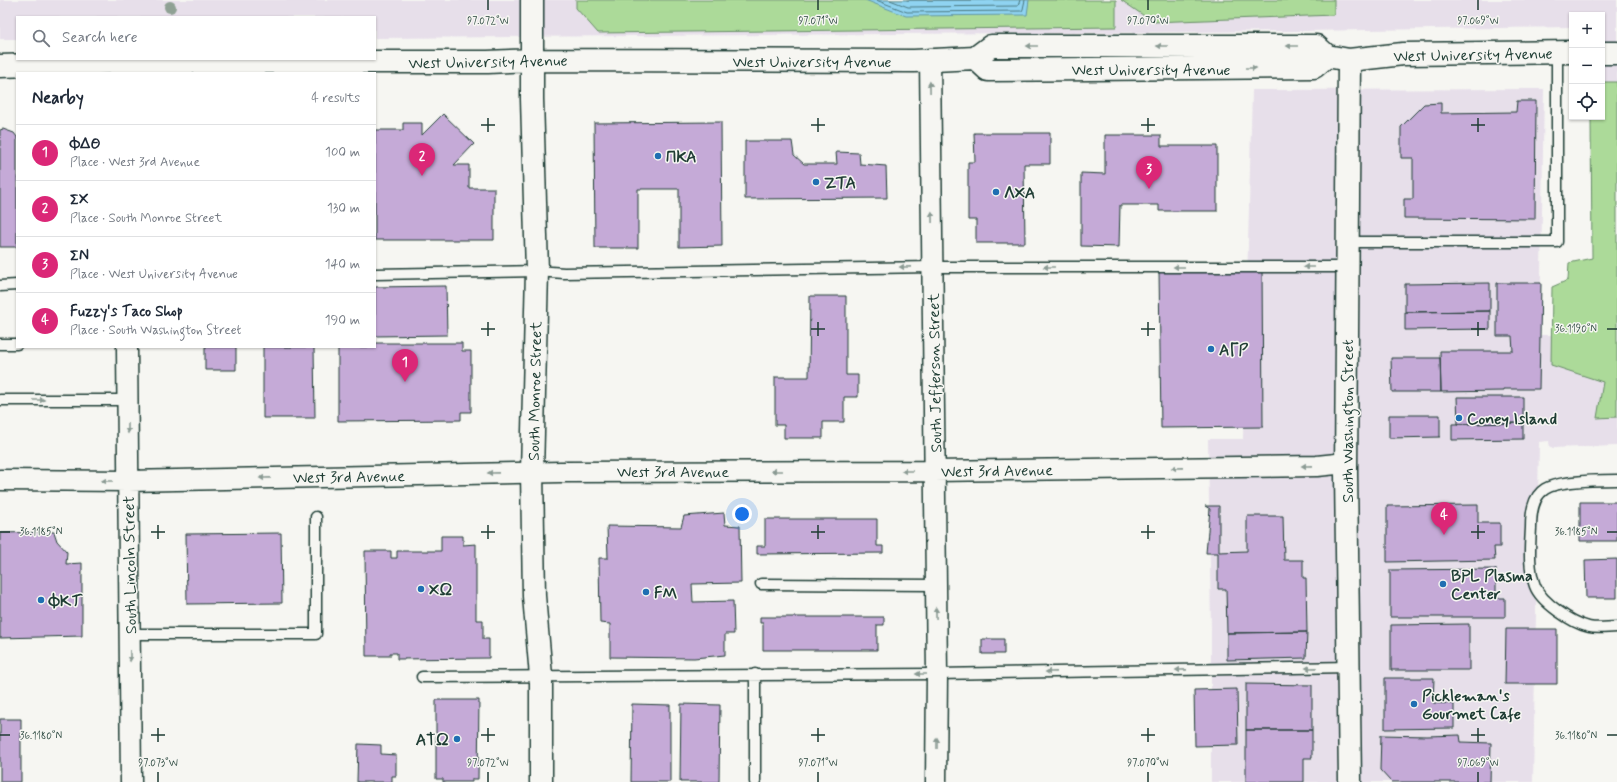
<!DOCTYPE html>
<html lang="en">
<head>
<meta charset="utf-8">
<style>
	:root { --surface:#fff; --page:#f6f6f7; --text:#1f2937; --muted:#747a83; --line:#e0e1e3; --accent:#db2777 }
	body { margin:0; font-family:Mynerve,sans-serif; background:var(--page); color:var(--text) }
	.controls { position:absolute; right:12px; top:12px; display:grid; overflow:hidden; border-radius:0px; box-shadow:0 1px 3px #0004 }
	.controls button { width:36px; height:36px; display:grid; place-items:center; padding:0; border:0; border-bottom:1px solid var(--line); background:var(--surface); color:var(--text); font:20px sans-serif }
	.you { position:absolute; left:742px; top:514px; width:14px; height:14px; margin:-10px; border:3px solid #fff; border-radius:50%; background:#1a73e8; box-shadow:0 0 0 6px #1a73e833 }
	.badge { display:grid; place-items:center; width:26px; height:26px; border-radius:50%; background:var(--accent); color:#fff; font-size:13px; font-weight:700 }
	.pin { position:absolute; translate:-50% -33px; filter:drop-shadow(0 1px 2px #0008) }
	.pin::after { content:''; position:absolute; top:21px; width:14px; height:12px; background:inherit; clip-path:polygon(0 0,100% 0,50% 100%) }
	.list { margin:0; padding:0; list-style:none }
	h2 { display:flex; justify-content:space-between; align-items:center; height:52px; margin:0; padding:0 16px; font-size:17px }
	h2 small { font-size:13px; font-weight:400; color:var(--muted) }
	.list li { display:grid; grid-template-columns:26px 1fr auto; gap:12px; align-items:center; box-sizing:border-box; height:56px; padding:0 16px; border-top:1px solid var(--line) }
	.list b { display:block; font-size:15px; white-space:nowrap }
	.list p { margin:0; font-size:13px; white-space:nowrap; color:var(--muted) }
	.list em { font-size:13px; font-style:normal; color:var(--muted) }
	.icon { flex:none; width:22px; height:22px; fill:none; stroke:currentColor; stroke-width:2; stroke-linecap:round; stroke-linejoin:round }
	.map { position:relative; flex:none; width:1617px; height:782px; overflow:hidden }
	.search { position:absolute; background:var(--surface); box-shadow:0 1px 3px #0004; left:16px; top:16px; width:360px; height:44px; display:flex; align-items:center; gap:10px; box-sizing:border-box; padding:0 14px; border-radius:0px; color:var(--muted); font-size:15px }
	.panel { position:absolute; background:var(--surface); box-shadow:0 1px 3px #0004; left:16px; top:72px; width:360px; height:276px; border-radius:0px }
	.map>svg:first-child { display:block }
	.built { fill:#e7dfea }
	.green { fill:#acda99; stroke:#668c66 }
	.water { fill:#8fd3f1; stroke:#6297a5 }
	.lines { fill:none; stroke-linecap:round; stroke-linejoin:round }
	.shore { stroke:#4c7980; stroke-width:1 }
	.building { fill:#c5aad7; stroke:#1f3d34 }
	.service-casing { stroke:#1f3d34; stroke-width:13 }
	.minor-casing { stroke:#1f3d34; stroke-width:23 }
	.tertiary-casing { stroke:#1f3d34; stroke-width:25 }
	.service { stroke:#f6f6f2; stroke-width:10 }
	.minor { stroke:#f6f6f2; stroke-width:20 }
	.tertiary { stroke:#f6f6f2; stroke-width:22 }
	.tree { fill:#8fa194 }
	.oneway { fill:#8a9a93 }
	.ticks { fill:none; stroke:#1f3d34; stroke-width:1.5 }
	.poi-dot { fill:#1f6fb2; stroke:#f6f6f2; stroke-width:1.5 }
	.labels { text-anchor:middle; stroke-width:3; stroke-linejoin:round; paint-order:stroke }
	.street-label { font-size:16px; fill:#1f3d34; stroke:#f6f6f2 }
	.poi-label { font-size:16px; font-weight:bold; fill:#1f3d34; stroke:#f6f6f2; text-anchor:start }
	.ticks-label { font-size:10px; text-anchor:middle; fill:#1f3d34; stroke:#f6f6f2; stroke-width:3; stroke-linejoin:round; paint-order:stroke }
</style>
</head>
<body>
<div class="map">
<svg width="1617" height="782" viewBox="0 0 1617 782">
	<rect width="100%" height="100%" fill="#f6f6f2"/>
	<filter id="ink" filterUnits="userSpaceOnUse"><feTurbulence type="fractalNoise" baseFrequency=".025" numOctaves="2"/><feDisplacementMap in="SourceGraphic" scale="8" xChannelSelector="R" yChannelSelector="G"/><feConvolveMatrix kernelMatrix="1 2 1 2 8 2 1 2 1" color-interpolation-filters="sRGB"/></filter>
	<g filter="url(#ink)">
		<path class="built" d="M0 0H1617V446L1550 448 1549 441 1539 442 1533 782H1211V629L1208 439H1243L1252 90 1544 89 1540 335H1551L1597 284 1602 117V15H1572V27L1303 31 375 38V17H17V39H0Z"/>
		<path class="green" d="M576 0H1116V27L598 33 576 8Z
			M1121 0H1334V15L1153 22Z
			M1602 82H1617V417L1597 418 1603 382 1551 365 1552 287 1568 280 1569 263 1592 258 1591 117H1602Z"/>
		<path class="water" d="M865 0H1029L1027 15 906 16Z"/>
		<g class="lines">
			<path class="shore" d="M876 0 907 12 1022 11 1023 9 1025 0
				M890 0 908 7 1018 6 1020 0
				M907 0H986"/>
		</g>
		<path class="building" d="M1517 101H1536L1535 219 1404 218V199H1413V158H1401V127L1424 104 1441 103V113L1516 112Z
			M443 114 474 144 454 165H469V188H494V240H375V130H403V123H422V135Z
			M721 122 722 246 679 247V189H638V248H595L594 123Z
			M3 129 14 133 17 137V247H0V130Z
			M974 133H1050V164H1024L1025 243H976V220H968V162H975Z
			M1105 135H1161V146H1217V211H1159V205H1120L1119 247 1081 246V173L1105 174Z
			M745 141H792L794 155 804 164H837L836 152 859 153 860 164 886 166 887 198 745 199Z
			M1262 269 1263 427 1161 428 1159 270Z
			M1490 283V311L1405 312V284Z
			M1497 283H1541L1539 389H1503V391L1441 392 1440 351H1513L1512 336H1497Z
			M446 286 447 335 375 336V287Z
			M810 296H846V375H858V397H844V422H823V438H784V425H775V377H809Z
			M1490 311V329L1405 330V312Z
			M375 343H462V351H471V412H461V420L338 421V347H375Z
			M205 347H236V370H205Z
			M263 347H314L315 418H263Z
			M1391 358H1440L1441 392H1392Z
			M1457 397H1523V423L1458 424Z
			M1389 415H1440V437L1389 438Z
			M1523 423V439L1452 440V424Z
			M1580 502H1617V541H1580Z
			M1478 505V523H1500V547H1494L1495 560 1387 562V506Z
			M1205 506H1219V552L1247 551V516H1283L1284 560H1303V578H1306L1307 632 1227 633 1226 589H1218V553H1206L1210 509Z
			M724 513 725 525 740 526 741 583 692 584 693 602 733 601 734 634H725V655L694 658 610 657V624L600 623 599 558H608L607 526 681 527 684 516Z
			M765 519H877V546H883V553L757 554V546H765Z
			M54 532 57 541 67 552 66 564 82 563V636L0 638V533Z
			M281 533 282 603 187 604 186 534Z
			M441 536H463V545L476 544V620H483V639H489V658L397 659V653H390V656H366L365 551H391V558H397V551H441Z
			M1617 559V598H1586L1585 560Z
			M1496 569V598H1505V617H1390V570Z
			M760 617H884V625H877V650H763V623H760Z
			M1469 624V670H1391V625Z
			M1506 629H1557V684H1505Z
			M1307 632 1306 658 1227 660V633Z
			M982 639H1004V654H982Z
			M1385 678H1434L1433 703 1454 704V728L1385 729Z
			M1246 684 1312 685V730H1246Z
			M1237 689 1238 745 1195 746 1194 690Z
			M436 700H479L478 779H472V782H443V779H436Z
			M632 704 670 705V782H631Z
			M681 704 720 705 719 782H680Z
			M0 719H21V782H0Z
			M1246 730H1312V758H1304V782H1246Z
			M1381 735 1427 736 1460 735 1461 742 1491 743 1490 782H1391L1380 770Z
			M358 744 381 745V754L396 755V776H392V782H357Z"/>
		<g class="lines">
			<g class="service-casing">
				<path id="service" d="M1348 242H1557V52
					M375 274 537 271 564 273 933 267H1348
					M0 286 17 285
					M0 344H17
					M0 400H128
					M1617 480C1600 480 1559 480 1545 489 1532 497 1531 515 1531 528 1530 547 1528 567 1535 586 1541 602 1572 623 1589 627 1598 629 1608 627 1617 627
					M761 584 936 585
					M130 634H316V517
					M755 674V782
					M422 677 937 674 1350 667"/>
			</g>
			<g class="minor-casing">
				<path id="minor" d="M930 59 937 674 936 782
					M127 347 131 782
					M0 480 128 481 561 472 935 471 1317 466 1346 463"/>
			</g>
			<g class="tertiary-casing">
				<path id="tertiary" d="M532 0V99L537 271 532 472 534 596 541 676V782
					M1602 53H1617
					M975 58 988 70 1314 67 1327 56
					M1349 60 1346 473 1350 782
					M0 66 130 62H488L533 60 914 61 975 58 991 46H1316L1327 56 1349 60 1403 54 1572 52"/>
			</g>
			<use href="#service" class="service"/>
			<use href="#minor" class="minor"/>
			<use href="#tertiary" class="tertiary"/>
		</g>
		<circle class="tree" cx="170" cy="7" r="6"/>
		<defs><path id="oneway-solid" d="M-6-.8H1V-3.2L6.5 0L1 3.2V.8H-6Z"/></defs>
		<g class="oneway">
			<use href="#oneway-solid" transform="translate(1032 46) rotate(180)"/>
			<use href="#oneway-solid" transform="translate(1162 46) rotate(180)"/>
			<use href="#oneway-solid" transform="translate(1292 46) rotate(180)"/>
			<use href="#oneway-solid" transform="translate(1251 68)"/>
			<use href="#oneway-solid" transform="translate(930 87) rotate(-91)"/>
			<use href="#oneway-solid" transform="translate(932 217) rotate(-91)"/>
			<use href="#oneway-solid" transform="translate(905 267) rotate(179)"/>
			<use href="#oneway-solid" transform="translate(1049 267) rotate(180)"/>
			<use href="#oneway-solid" transform="translate(1179 267) rotate(180)"/>
			<use href="#oneway-solid" transform="translate(1309 267) rotate(180)"/>
			<use href="#oneway-solid" transform="translate(39 400)"/>
			<use href="#oneway-solid" transform="translate(128 428) rotate(90)"/>
			<use href="#oneway-solid" transform="translate(1307 466) rotate(179)"/>
			<use href="#oneway-solid" transform="translate(1177 468) rotate(179)"/>
			<use href="#oneway-solid" transform="translate(777 471) rotate(180)"/>
			<use href="#oneway-solid" transform="translate(907 471) rotate(180)"/>
			<use href="#oneway-solid" transform="translate(493 473) rotate(179)"/>
			<use href="#oneway-solid" transform="translate(265 478) rotate(179)"/>
			<use href="#oneway-solid" transform="translate(107 481) rotate(-180)"/>
			<use href="#oneway-solid" transform="translate(936 613) rotate(-91)"/>
			<use href="#oneway-solid" transform="translate(130 656) rotate(89)"/>
			<use href="#oneway-solid" transform="translate(1311 668) rotate(179)"/>
			<use href="#oneway-solid" transform="translate(1181 670) rotate(179)"/>
			<use href="#oneway-solid" transform="translate(1051 672) rotate(179)"/>
			<use href="#oneway-solid" transform="translate(921 674) rotate(180)"/>
			<use href="#oneway-solid" transform="translate(937 743) rotate(-90)"/>
		</g>
	</g>
	<path class="ticks" d="M488 0V10M818 0V10M1148 0V10M1478 0V10M488 118V132M818 118V132M1148 118V132M1478 118V132M481 125H495M811 125H825M1141 125H1155M1471 125H1485M488 322V336M818 322V336M1148 322V336M1478 322V336M481 329H495M811 329H825M1141 329H1155M1471 329H1485M1607 329H1617M158 525V539M488 525V539M818 525V539M1148 525V539M1478 525V539M0 532H10M151 532H165M481 532H495M811 532H825M1141 532H1155M1471 532H1485M1607 532H1617M158 728V742M488 728V742M818 728V742M1148 728V742M1478 728V742M0 735H10M151 735H165M481 735H495M811 735H825M1141 735H1155M1471 735H1485M1607 735H1617M158 772V782M488 772V782M818 772V782M1148 772V782M1478 772V782"/>
	<g class="poi-dot">
		<circle cx="658" cy="156" r="4"/>
		<circle cx="816" cy="182" r="4"/>
		<circle cx="996" cy="192" r="4"/>
		<circle cx="1211" cy="349" r="4"/>
		<circle cx="1459" cy="418" r="4"/>
		<circle cx="1443" cy="584" r="4"/>
		<circle cx="421" cy="589" r="4"/>
		<circle cx="646" cy="592" r="4"/>
		<circle cx="41" cy="600" r="4"/>
		<circle cx="1414" cy="704" r="4"/>
		<circle cx="457" cy="739" r="4"/>
	</g>
	<g class="labels">
		<g class="street-label">
			<text transform="translate(1473 54) rotate(-1)" y="6">West University Avenue</text>
			<text transform="translate(488 61) rotate(-1)" y="6">West University Avenue</text>
			<text x="812" y="67">West University Avenue</text>
			<text x="1151" y="75">West University Avenue</text>
			<text transform="translate(934 373) rotate(-91)" y="6">South Jefferson Street</text>
			<text transform="translate(534 391) rotate(-89)" y="6">South Monroe Street</text>
			<text transform="translate(1347 421) rotate(-90)" y="6">South Washington Street</text>
			<text transform="translate(997 470) rotate(-1)" y="6">West 3rd Avenue</text>
			<text x="673" y="477">West 3rd Avenue</text>
			<text transform="translate(349 476) rotate(-1)" y="6">West 3rd Avenue</text>
			<text transform="translate(129 565) rotate(-91)" y="6">South Lincoln Street</text>
		</g>
		<g class="poi-label">
			<text x="666" y="162">ΠΚΑ</text>
			<text x="824" y="188">ΖΤΑ</text>
			<text x="1004" y="198">ΛXA</text>
			<text x="1219" y="355">AΓP</text>
			<text x="1467" y="424">Coney Island</text>
			<text x="1451" y="581">BPL Plasma<tspan x="1451" dy="18">Center</tspan></text>
			<text x="429" y="595">XΩ</text>
			<text x="654" y="598">FM</text>
			<text x="49" y="606">ΦKT</text>
			<text x="1422" y="701">Pickleman's<tspan x="1422" dy="18">Gourmet Cafe</tspan></text>
			<text x="449" y="745" text-anchor="end">ΑTΩ</text>
		</g>
	</g>
	<g class="ticks-label">
		<text x="488" y="24">97.072°W</text>
		<text x="818" y="24">97.071°W</text>
		<text x="1148" y="24">97.070°W</text>
		<text x="1478" y="24">97.069°W</text>
		<text x="1576" y="332">36.1190°N</text>
		<text x="41" y="535">36.1185°N</text>
		<text x="1576" y="535">36.1185°N</text>
		<text x="41" y="739">36.1180°N</text>
		<text x="1576" y="739">36.1180°N</text>
		<text x="158" y="766">97.073°W</text>
		<text x="488" y="766">97.072°W</text>
		<text x="818" y="766">97.071°W</text>
		<text x="1148" y="766">97.070°W</text>
		<text x="1478" y="766">97.069°W</text>
	</g>
</svg>
<div class="controls">
<button>+</button>
<button>−</button>
<button><svg class="icon" aria-label="locate" viewBox="0 0 24 24"><circle cx="12" cy="12" r="6"/><path d="M12 2v4M12 18v4M2 12h4M18 12h4"/></svg></button>
</div>
<div class="you"></div>
<div class="pin badge" style="left:405px;top:382px">1</div>
<div class="pin badge" style="left:422px;top:176px">2</div>
<div class="pin badge" style="left:1149px;top:189px">3</div>
<div class="pin badge" style="left:1444px;top:535px">4</div>
<div class="search"><svg class="icon" aria-label="search" viewBox="0 0 24 24"><circle cx="10" cy="10" r="6"/><path d="M15 15l6 6"/></svg>Search here</div>
<section class="panel">
<h2>Nearby<small>4 results</small></h2>
<ul class="list">
<li><span class="badge">1</span><div><b>ΦΔΘ</b><p>Place · West 3rd Avenue</p></div><em>100 m</em></li>
<li><span class="badge">2</span><div><b>ΣX</b><p>Place · South Monroe Street</p></div><em>130 m</em></li>
<li><span class="badge">3</span><div><b>ΣN</b><p>Place · West University Avenue</p></div><em>140 m</em></li>
<li><span class="badge">4</span><div><b>Fuzzy's Taco Shop</b><p>Place · South Washington Street</p></div><em>190 m</em></li>
</ul>
</section>
</div>
</body>
</html>
